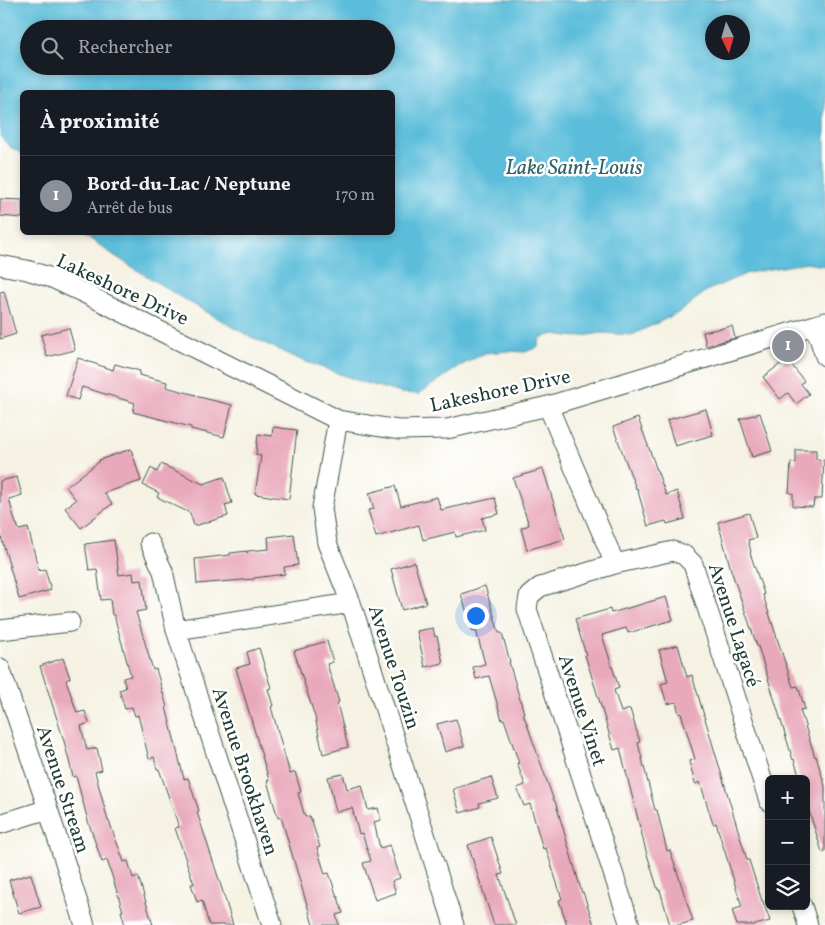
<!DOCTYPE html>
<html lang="fr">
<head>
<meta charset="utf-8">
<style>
	:root { --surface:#171b24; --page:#242831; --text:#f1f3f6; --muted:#9ea1a6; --line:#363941; --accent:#8c9099 }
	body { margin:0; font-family:Vollkorn,serif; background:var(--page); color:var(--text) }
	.controls { position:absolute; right:15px; bottom:15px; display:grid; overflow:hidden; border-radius:8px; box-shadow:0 2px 8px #0003 }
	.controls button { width:45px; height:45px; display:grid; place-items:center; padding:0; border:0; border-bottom:1px solid var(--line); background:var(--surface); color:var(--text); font:25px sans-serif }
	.compass { position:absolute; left:705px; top:15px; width:45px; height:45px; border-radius:50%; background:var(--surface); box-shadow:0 2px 8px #0003; rotate:175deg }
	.you { position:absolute; left:475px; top:615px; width:18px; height:18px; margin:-12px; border:4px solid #fff; border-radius:50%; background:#1a73e8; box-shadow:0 0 0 8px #1a73e833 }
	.badge { display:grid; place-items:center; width:32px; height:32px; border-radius:50%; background:var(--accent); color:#fff; font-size:16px; font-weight:700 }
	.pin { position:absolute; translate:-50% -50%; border:2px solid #fff; box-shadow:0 1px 5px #0006 }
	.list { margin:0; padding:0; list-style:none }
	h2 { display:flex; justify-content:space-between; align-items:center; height:65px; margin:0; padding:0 20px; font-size:21px }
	h2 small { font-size:16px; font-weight:400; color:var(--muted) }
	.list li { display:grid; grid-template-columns:32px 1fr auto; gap:15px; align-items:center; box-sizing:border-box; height:80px; padding:0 20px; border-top:1px solid var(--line) }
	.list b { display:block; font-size:19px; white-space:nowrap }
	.list p { margin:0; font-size:16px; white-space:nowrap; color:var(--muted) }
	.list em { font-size:16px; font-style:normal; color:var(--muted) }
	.icon { flex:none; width:28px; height:28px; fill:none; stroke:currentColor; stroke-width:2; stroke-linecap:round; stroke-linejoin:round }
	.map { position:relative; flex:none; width:825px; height:925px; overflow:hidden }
	.search { position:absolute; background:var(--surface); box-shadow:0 2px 8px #0003; left:20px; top:20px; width:375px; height:55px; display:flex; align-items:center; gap:12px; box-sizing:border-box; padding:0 18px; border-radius:28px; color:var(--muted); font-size:19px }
	.panel { position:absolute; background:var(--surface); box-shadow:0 2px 8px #0003; left:20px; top:90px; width:375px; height:145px; border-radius:8px }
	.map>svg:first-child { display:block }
	.water { fill:#5cbdda; stroke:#3e7d87; fill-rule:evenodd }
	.building { fill:#e9a9bc }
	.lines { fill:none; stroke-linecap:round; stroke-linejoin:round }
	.minor-casing { stroke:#3f584e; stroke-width:21 }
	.minor { stroke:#fff; stroke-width:19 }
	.labels { text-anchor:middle; stroke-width:5; stroke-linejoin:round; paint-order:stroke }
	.street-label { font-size:20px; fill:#1f3d34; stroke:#fff }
	.water-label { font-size:21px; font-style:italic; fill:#316366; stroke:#fff }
</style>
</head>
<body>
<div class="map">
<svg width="825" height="925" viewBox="0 0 825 925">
	<rect width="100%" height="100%" fill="#fff"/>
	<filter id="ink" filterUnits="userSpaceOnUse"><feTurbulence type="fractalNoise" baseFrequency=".02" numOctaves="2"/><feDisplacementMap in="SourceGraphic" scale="10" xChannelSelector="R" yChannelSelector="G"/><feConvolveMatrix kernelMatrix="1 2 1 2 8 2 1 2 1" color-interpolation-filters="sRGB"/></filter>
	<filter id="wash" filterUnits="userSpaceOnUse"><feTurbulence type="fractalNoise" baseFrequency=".0096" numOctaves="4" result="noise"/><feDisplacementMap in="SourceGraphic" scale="20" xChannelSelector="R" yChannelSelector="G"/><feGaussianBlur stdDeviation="1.12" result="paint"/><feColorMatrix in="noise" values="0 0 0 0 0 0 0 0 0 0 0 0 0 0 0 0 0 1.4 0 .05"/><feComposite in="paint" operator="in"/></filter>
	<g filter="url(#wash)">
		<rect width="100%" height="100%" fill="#f5f2e3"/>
		<path class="water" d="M0 0H825V266L805 263 748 273 708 290 678 313 632 335 602 333 576 337 554 334 540 338 538 347 525 352 507 351 485 353 460 366 419 394 401 393 362 382 301 360 247 335 177 295 115 256 82 233 392 232V92H22V154L20 152 10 147 0 136ZM712 22H742V52H712ZM29 29H386V66H29Z"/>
		<g id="blocks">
			<path class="building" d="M0 199 22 200V218L0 216Z
				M4 291 16 334 0 339V292Z
				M732 326 735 338 706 346 703 332Z
				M69 328 75 350 47 357 41 335Z
				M78 358 113 370 115 364 140 371 139 375 167 382 166 387 196 395 195 396 232 405 224 437 191 429V427L133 412 135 403 82 387 78 400 66 396Z
				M787 359 804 381 801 384 809 394 796 404 788 393 780 399 763 377Z
				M706 409 713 435 675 446 667 420Z
				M760 413 772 451 752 457 740 419Z
				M638 418 666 495 677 491 685 519 667 524 666 521 648 526 637 488 636 489 613 427Z
				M273 427 297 430 289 499 255 494 261 456 256 455 258 434 272 436Z
				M131 449 141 481 104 493 112 504 81 528 65 508 76 500 66 487 100 461 99 460Z
				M796 450H816V459L824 460 822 499H814L813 507 793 506V493H789L791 462 796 463Z
				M161 464 203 484 224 477 232 503 225 505 228 516 194 526 190 513 157 497 159 493 143 485 151 468 157 472Z
				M543 469 565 539 527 550 521 528 529 525 513 478Z
				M17 477 22 495 9 499 16 524H17L19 530 28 528 39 571 45 569 51 590 19 599 0 533V481Z
				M395 486 401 506 437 497 441 510 495 498 499 514 482 518 485 530 456 537 455 532 423 540 419 525 376 537 368 510 374 509 369 493Z
				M749 513 756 538 748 540 751 552 750 553 764 594 763 595 793 687 798 686 805 709 800 710 815 757 816 756 825 786V852H822L806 801V779H800L794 759 793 760 758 646H757L731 570 718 522Z
				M294 534 298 565 284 567 285 574 254 578V579L197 584 195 559 230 555V553L247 551V553L248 551 269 549 268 537Z
				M114 540 119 575 133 573 134 581 142 580 146 610 136 612 153 670 156 669 167 707H166L184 779 188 778 199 811 197 812 222 889 233 925H209L202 900 197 902 191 884H194L175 828 179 827 159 769H157L154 757 149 759 138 715 135 716 132 707 125 709 119 690 126 688 123 678 131 676 114 615H112L110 599 101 600 97 569 89 570 85 544Z
				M414 562 426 603 402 610 391 569Z
				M485 586 499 633H502L510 662H509L524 713H523L554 801H555L582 893 583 892 594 925H567L559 900 562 899 546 848 543 849 530 804 524 806 517 788 525 785 517 763H519L504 719 502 720 489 676 476 679 473 667 485 664 476 630 473 631 461 594Z
				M666 597 673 620 628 633 626 628 602 635 619 688 614 690 621 712 630 709 640 742 638 743 655 810H657L667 851 670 850 693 921 679 925H670L660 890H658L646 851 620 748 614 750 600 703 585 655H586L575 619 610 609 611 613Z
				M433 628 435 637 437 636 443 663 425 667 417 631Z
				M327 641 333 662 327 664 339 702 337 703 348 747 323 754 315 717 294 651Z
				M678 645 687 677 692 675 747 860H749L762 901H763L770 921 755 925H737L732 910 742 907 716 823 713 824 700 782 695 784 689 761 695 759 681 713 679 714 676 702 667 704 661 684 668 682 659 650Z
				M259 648 271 688 268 689 273 706 271 707 290 774 295 772 301 792 298 793 305 817 310 816 320 847 317 848 325 874 329 873 337 897H338L343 913 336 915 339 925H313L281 817 278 818 267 781 269 780 236 668 250 664 247 652Z
				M63 658 70 678 66 680 77 713 85 711 89 723 81 726 87 750 97 748 102 770 95 772 108 821H109L124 862 128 861 133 878 138 876 153 925H125L121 911H123L107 860 102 862 88 821 76 776 73 777 64 741 40 666Z
				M456 719 464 746 445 752 437 724Z
				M343 774 347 789 362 785 368 810 378 808 381 820 374 822 380 848 390 845 400 878 392 881 396 893 375 900 363 863 371 861 362 833 359 834 352 808 336 812 328 777Z
				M491 777 498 798 479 803 480 807 460 813 453 789Z
				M491 837 503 874 499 875 516 925H494L468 845Z
				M31 874 41 907 19 913 9 880Z"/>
		</g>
	</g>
	<g filter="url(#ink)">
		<use href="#blocks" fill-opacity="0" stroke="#3f584e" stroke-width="1"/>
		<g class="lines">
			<g class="minor-casing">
				<path id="minor" d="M0 265 27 270 52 278 90 296 338 420 399 430 447 429 548 406 825 322
					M815 325 825 356
					M548 406 615 564 673 551 684 555 693 564 769 801
					M338 420 322 508 327 543 351 603 454 925
					M150 543 163 571 176 630 272 925
					M615 564 540 587 529 596 527 609 630 925
					M0 630 70 622
					M176 630 351 603
					M0 668 48 809 85 925
					M0 824 48 809
					M802 906 808 925"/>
			</g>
			<use href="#minor" class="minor"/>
		</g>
	</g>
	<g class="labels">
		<g class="street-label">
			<text transform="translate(123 289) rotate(25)" y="7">Lakeshore Drive</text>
			<text transform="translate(500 390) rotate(-12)" y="7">Lakeshore Drive</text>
			<text transform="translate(735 625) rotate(72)" y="7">Avenue Lagacé</text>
			<text transform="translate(395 667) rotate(72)" y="7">Avenue Touzin</text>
			<text transform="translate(583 710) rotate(72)" y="7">Avenue Vinet</text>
			<text transform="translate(246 771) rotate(72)" y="7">Avenue Brookhaven</text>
			<text transform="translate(64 789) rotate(72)" y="7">Avenue Stream</text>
		</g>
		<g class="water-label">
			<text x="574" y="174">Lake Saint-Louis</text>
		</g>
	</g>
</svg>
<div class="controls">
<button>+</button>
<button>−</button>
<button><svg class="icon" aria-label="layers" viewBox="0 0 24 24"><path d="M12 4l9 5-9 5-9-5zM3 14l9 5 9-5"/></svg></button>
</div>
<svg class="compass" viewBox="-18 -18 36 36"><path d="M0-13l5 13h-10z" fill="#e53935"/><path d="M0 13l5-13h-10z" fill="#9ea1a6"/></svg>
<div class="you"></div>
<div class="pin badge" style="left:788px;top:346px">1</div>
<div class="search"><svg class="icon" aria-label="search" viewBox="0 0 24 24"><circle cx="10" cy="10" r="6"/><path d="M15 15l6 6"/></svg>Rechercher</div>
<section class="panel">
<h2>À proximité<small></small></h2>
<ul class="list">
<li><span class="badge">1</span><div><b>Bord-du-Lac / Neptune</b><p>Arrêt de bus</p></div><em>170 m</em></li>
</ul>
</section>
</div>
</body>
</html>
